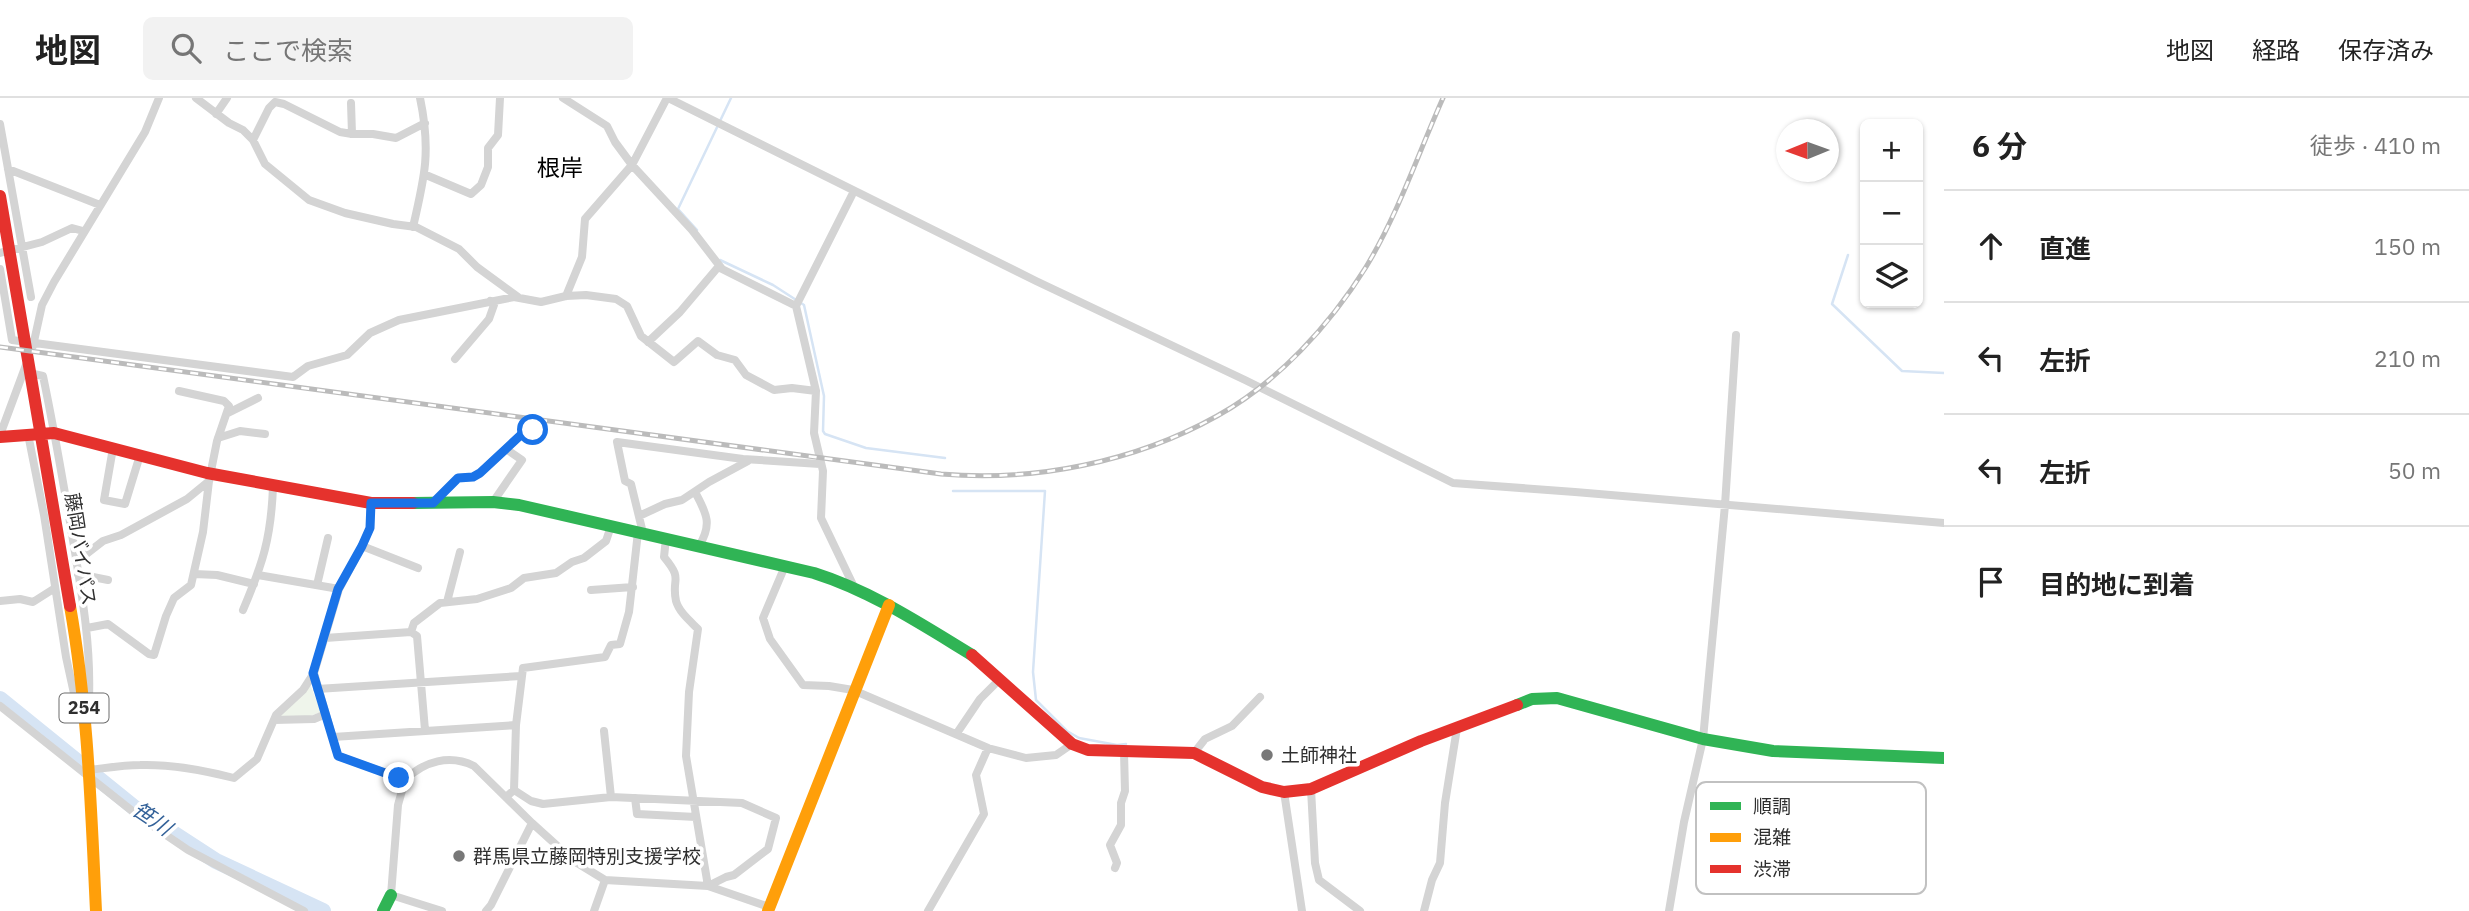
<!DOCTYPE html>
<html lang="ja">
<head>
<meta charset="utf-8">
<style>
	:root { --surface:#fff; --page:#f2f2f2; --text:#222; --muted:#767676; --line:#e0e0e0 }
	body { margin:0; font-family:"IBM Plex Sans","Noto Sans JP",sans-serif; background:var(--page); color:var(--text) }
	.controls { position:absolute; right:21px; top:21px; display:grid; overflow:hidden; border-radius:10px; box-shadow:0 2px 5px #0004 }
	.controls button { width:63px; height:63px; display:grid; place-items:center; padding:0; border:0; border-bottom:2px solid var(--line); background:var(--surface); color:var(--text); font:35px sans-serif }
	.compass { position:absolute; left:1776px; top:21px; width:63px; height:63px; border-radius:50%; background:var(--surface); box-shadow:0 2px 5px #0004; rotate:269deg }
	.stop { position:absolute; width:21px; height:21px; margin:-16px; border:5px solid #1a73e8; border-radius:50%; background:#fff }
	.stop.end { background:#1a73e8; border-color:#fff; box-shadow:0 2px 7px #0008 }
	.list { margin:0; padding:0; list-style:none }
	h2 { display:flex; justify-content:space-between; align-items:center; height:91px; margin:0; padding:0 28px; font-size:30px }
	h2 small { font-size:23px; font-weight:400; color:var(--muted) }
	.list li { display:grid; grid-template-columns:46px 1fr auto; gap:21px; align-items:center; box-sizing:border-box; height:112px; padding:0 28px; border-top:2px solid var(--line) }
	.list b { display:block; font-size:26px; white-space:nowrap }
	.list em { font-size:23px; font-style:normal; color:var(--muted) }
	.icon { flex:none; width:38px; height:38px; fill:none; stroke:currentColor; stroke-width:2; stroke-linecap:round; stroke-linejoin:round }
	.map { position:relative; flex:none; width:1944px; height:813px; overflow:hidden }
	header { display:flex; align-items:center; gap:42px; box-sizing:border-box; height:98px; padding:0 35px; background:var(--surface); border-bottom:2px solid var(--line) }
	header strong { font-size:33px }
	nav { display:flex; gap:38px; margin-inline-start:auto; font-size:24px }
	.search { width:490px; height:63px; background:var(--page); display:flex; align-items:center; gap:18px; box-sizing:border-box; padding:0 24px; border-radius:10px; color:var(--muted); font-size:26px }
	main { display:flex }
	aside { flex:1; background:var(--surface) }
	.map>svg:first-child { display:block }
	.green { fill:#eff5eb }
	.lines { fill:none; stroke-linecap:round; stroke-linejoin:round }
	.stream { stroke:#d6e4f4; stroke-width:2.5 }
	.river { stroke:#d6e4f4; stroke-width:16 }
	.street { stroke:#d4d4d4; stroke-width:8 }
	.fast { stroke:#30b455; stroke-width:12 }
	.slow { stroke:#ff9f0a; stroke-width:12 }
	.jam { stroke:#e5322d; stroke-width:12 }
	.rail-casing { stroke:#bbb; stroke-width:5 }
	.rail { stroke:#fff; stroke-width:2.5; stroke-dasharray:8; stroke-linecap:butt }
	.route { stroke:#1a73e8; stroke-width:9 }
	.poi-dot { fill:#787878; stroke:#fff; stroke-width:2.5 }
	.labels { text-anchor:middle; stroke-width:7; stroke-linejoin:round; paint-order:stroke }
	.shield { fill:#fff; stroke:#6d6d6d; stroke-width:2 }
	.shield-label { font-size:18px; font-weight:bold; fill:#2f2f2f }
	.street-label { font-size:19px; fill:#2f2f2f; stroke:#fff }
	.poi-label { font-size:19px; fill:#2f2f2f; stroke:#fff; text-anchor:start }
	.water-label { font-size:21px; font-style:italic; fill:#346299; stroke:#fff }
	.quarter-label { font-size:23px; fill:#000; stroke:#fff }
	.key { fill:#fff; stroke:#c1c1c1; stroke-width:2 }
	.key-label { font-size:19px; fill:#2f2f2f }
</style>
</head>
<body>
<header>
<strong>地図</strong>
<div class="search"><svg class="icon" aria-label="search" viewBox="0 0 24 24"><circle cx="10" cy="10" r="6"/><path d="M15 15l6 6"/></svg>ここで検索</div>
<nav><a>地図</a><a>経路</a><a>保存済み</a></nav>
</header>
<main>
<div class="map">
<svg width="1944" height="813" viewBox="0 0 1944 813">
	<rect width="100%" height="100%" fill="#fff"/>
	<path class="green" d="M310 586 321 614 310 618 279 619Z"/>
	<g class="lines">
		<path class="stream" d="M697 132 678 111 731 0
			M1848 157 1832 206 1902 273 1944 275
			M720 162 773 187 804 207 824 298 823 333 825 336 866 350 945 360
			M953 393H1045L1033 574 1036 602 1067 633 1079 640 1117 647 1126 646"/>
		<path class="river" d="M0 601 136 711 216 763 323 813"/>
		<path class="street" d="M196 0 229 25 243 32 253 42 265 66 309 102 345 115 393 126 416 129 459 151 477 169 518 199
			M563 0 607 28 615 44 632 67 692 132 722 171 796 208
			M668 0 1036 183 1245 282 1453 385 1575 394 1944 425
			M351 5 352 36
			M216 16 227 0
			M0 26 31 199
			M253 42 269 10 275 4 284 6 340 34 352 36H373L396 40 425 25
			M8 71 100 107
			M426 77 471 96 481 87 488 69V50L498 37 500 0
			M854 93 796 208 816 293 814 335 823 373 821 420 855 491
			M413 129C425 78 431 52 420 0
			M0 155 42 144 72 130 83 133
			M0 171 12 242 293 279 308 268 347 257 370 235 399 222 514 199 541 204 566 198 586 197 616 201 627 208 641 238 674 264 698 243 717 257 735 262 746 277 774 292 792 290 816 293
			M566 198 582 159 585 121 632 67 667 0
			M648 244 680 214 719 168
			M33 248 42 207 54 184 145 34 159 0
			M455 261 489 221 494 207 490 203
			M29 275 43 278C54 330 63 383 72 436 81 491 91 544 89 600
			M228 315 258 300
			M28 336 44 417 66 559 78 614
			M0 337 26 267
			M218 340 240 333 265 336
			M113 350 104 402 125 406 140 357
			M695 394C706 415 713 425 699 448
			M493 404 522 362 506 351
			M433 405 458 380 473 379 480 375 524 334 533 333
			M639 418 665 406 682 402 709 384 748 363
			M643 435 631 386 625 383 617 344 743 361 820 366
			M666 440 664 459C684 483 671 479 676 503 679 514 690 523 698 531L689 594 686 658 708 788 769 809
			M362 448 418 470
			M76 464 103 443 121 437 187 401 209 383
			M785 468 763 520 770 541 803 587 829 588 853 592 988 650 1026 660 1056 657 1072 646
			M78 476 108 482
			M194 476 217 477 254 486
			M258 477 339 491
			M317 487 328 440
			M591 492 633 489
			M0 503 20 501 33 504 55 490
			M447 504 460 454
			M243 512C263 465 271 440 273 389
			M87 530 108 526 149 556 154 557 166 518 174 500 191 487 203 434 209 383 217 343 229 308 224 303 179 293
			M411 534 417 538 425 632
			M325 540 411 534 414 525 440 505 477 501 511 490 524 480 556 475 572 464 584 460 606 443 611 428
			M314 575 338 658 405 682 398 707 391 797 442 813
			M317 591 521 578
			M0 608 141 720 188 752 304 813
			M274 622 314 621 326 616
			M604 633 611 699
			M957 635 980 601 1000 581
			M333 639 516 627
			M1194 655 1205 641 1232 628 1260 599
			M89 672C106 670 123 667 140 667 172 666 203 672 234 680L257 661 276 617 303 592 314 575 339 491 362 448 370 430 371 405
			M405 682C424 663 450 656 474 668L532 725 491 807 486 813
			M1311 691 1315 765 1319 782 1360 813
			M514 692 531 703 543 706 611 699 742 705 776 720 768 751 734 777 726 779 708 788 605 782 574 763 532 725
			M1284 694 1302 813
			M506 699 514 692 516 627 523 570 605 559 611 547 620 546 629 514 638 434
			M635 700 637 716 696 719
			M1115 770 1117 765 1110 747 1121 727V705L1125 693 1124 654
			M594 813 605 782
			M928 813 984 716 976 677 988 650
			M1424 813 1432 782 1440 765 1445 705 1457 630
			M1669 813 1684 724 1703 641 1725 407 1736 237"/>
		<path class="fast" d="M413 405 493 404 519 407 814 475C871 493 921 526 972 557
			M1517 607 1532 601 1557 600 1703 641 1773 653 1944 660
			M383 813 391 797"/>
		<path class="slow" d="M70 508C88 609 91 711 96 813
			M768 813 889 507"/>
		<path class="jam" d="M0 98 70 508
			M0 339 54 335 207 375 371 405H413
			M972 557 1072 646 1088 652 1194 655 1262 689 1284 694 1311 691 1421 643 1517 607"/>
		<g class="rail-casing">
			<path id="rail" d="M0 249 941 376C1035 384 1135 364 1217 318 1277 285 1330 227 1366 169 1398 116 1418 56 1443 0"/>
		</g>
		<use href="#rail" class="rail"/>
	</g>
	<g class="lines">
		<path class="route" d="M399 680 338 658 313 575 338 491 362 448 370 430 371 405H433L458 380 473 379 480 375 524 334 533 332"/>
	</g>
	<g class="poi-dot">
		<circle cx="1267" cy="657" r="7"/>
		<circle cx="459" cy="758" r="7"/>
	</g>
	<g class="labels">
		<rect class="shield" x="59.5" y="595.5" width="49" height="29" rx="5"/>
		<g class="shield-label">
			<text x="84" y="616">254</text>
		</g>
		<g class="street-label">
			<text transform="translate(81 451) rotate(81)" y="7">藤岡バイパス</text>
		</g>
		<g class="poi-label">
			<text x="1281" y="664">土師神社</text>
			<text x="473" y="765">群馬県立藤岡特別支援学校</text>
		</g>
		<g class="water-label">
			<text transform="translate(152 721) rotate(34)" y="7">笹川</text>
		</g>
		<g class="quarter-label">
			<text x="560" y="78">根岸</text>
		</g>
	</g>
	<rect x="1696" y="684" width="230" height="112" rx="10" class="key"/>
	<rect x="1710" y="704" width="31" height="8" fill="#30b455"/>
	<rect x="1710" y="735" width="31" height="9" fill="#ff9f0a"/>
	<rect x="1710" y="767" width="31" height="8" fill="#e5322d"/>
	<g class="key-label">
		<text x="1753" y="715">順調</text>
		<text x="1753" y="746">混雑</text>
		<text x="1753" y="778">渋滞</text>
	</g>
</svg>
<div class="controls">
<button>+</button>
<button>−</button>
<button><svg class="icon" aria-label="layers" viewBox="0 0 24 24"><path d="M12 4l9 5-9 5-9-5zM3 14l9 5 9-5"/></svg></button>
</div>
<svg class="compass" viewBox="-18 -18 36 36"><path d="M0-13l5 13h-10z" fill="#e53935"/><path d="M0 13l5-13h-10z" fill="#767676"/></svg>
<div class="stop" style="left:533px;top:332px"></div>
<div class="stop end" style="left:399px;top:680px"></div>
</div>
<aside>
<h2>6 分<small>徒歩 · 410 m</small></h2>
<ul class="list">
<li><svg class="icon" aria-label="ahead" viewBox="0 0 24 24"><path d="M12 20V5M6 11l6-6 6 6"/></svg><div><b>直進</b></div><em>150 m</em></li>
<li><svg class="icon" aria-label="left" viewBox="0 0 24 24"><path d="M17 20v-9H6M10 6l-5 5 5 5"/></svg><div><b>左折</b></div><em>210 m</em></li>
<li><svg class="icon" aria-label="left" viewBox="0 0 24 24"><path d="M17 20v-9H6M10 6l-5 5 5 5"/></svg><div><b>左折</b></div><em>50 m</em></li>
<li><svg class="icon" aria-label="arrive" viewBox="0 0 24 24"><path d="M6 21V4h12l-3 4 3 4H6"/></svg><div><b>目的地に到着</b></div></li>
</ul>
</aside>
</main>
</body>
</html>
